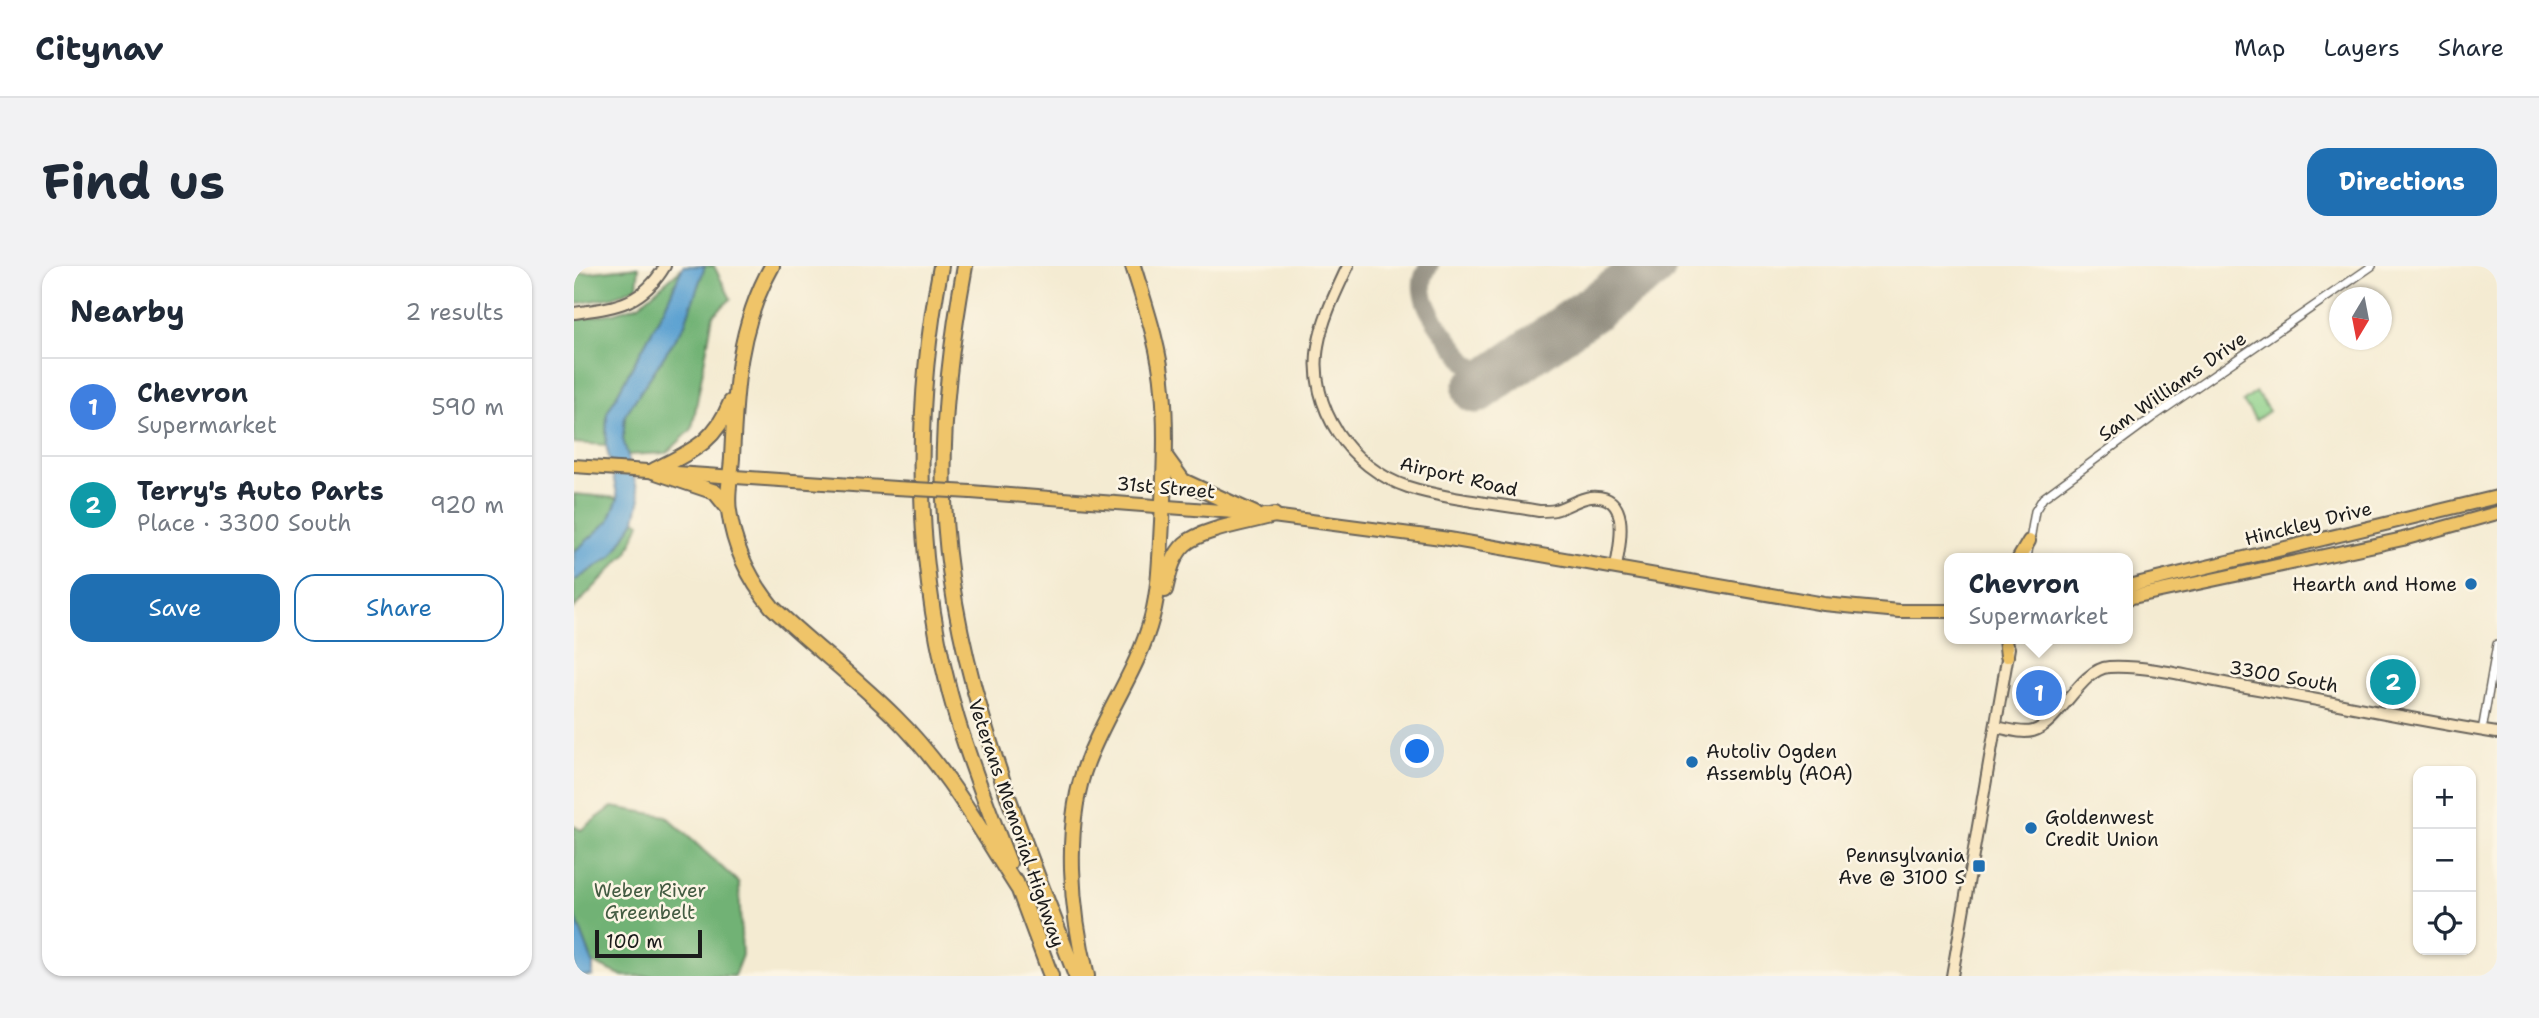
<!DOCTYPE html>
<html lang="en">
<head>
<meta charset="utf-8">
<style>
	:root { --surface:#fff; --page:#f2f2f3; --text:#1f2937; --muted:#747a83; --line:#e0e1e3; --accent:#1f6fb2 }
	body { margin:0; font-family:"Shantell Sans",sans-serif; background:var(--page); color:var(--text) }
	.controls { position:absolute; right:21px; bottom:21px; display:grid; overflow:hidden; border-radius:14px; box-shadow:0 2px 5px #0004 }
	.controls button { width:63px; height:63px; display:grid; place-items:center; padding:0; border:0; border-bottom:2px solid var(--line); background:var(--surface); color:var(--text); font:35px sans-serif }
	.compass { position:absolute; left:1755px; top:21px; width:63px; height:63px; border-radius:50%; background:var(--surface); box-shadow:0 2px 5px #0004; rotate:190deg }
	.scale { position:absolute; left:21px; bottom:18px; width:107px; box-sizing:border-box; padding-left:7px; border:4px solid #1c1c1c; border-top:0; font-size:19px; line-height:24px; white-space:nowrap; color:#1c1c1c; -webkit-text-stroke:5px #fcf5e5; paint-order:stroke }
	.you { position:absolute; left:844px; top:486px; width:24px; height:24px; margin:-18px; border:5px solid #fff; border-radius:50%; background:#1a73e8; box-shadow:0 0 0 10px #1a73e833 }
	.badge { display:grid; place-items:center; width:46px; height:46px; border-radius:50%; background:var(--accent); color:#fff; font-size:23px; font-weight:700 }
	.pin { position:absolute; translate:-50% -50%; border:4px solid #fff; box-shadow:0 2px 7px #0006 }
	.popup { position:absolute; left:1370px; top:287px; width:189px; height:91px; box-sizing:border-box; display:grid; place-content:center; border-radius:14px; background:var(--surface); filter:drop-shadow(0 2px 5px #0005); font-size:23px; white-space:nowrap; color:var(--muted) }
	.popup b { font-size:26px; color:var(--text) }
	.popup::after { content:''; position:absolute; left:50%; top:100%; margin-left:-14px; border:14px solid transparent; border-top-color:var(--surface) }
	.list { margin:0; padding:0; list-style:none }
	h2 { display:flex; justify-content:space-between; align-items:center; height:91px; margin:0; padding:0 28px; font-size:30px }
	h2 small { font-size:23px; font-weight:400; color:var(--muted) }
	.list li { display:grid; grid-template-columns:46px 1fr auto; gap:21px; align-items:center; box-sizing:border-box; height:98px; padding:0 28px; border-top:2px solid var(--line) }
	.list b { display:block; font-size:26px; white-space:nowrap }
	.list p { margin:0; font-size:23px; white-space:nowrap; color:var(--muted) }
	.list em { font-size:23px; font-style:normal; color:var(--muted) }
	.actions { display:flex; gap:14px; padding:21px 28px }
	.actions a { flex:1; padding:16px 0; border:2px solid var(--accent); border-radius:21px; text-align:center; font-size:24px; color:var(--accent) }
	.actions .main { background:var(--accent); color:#fff }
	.icon { flex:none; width:38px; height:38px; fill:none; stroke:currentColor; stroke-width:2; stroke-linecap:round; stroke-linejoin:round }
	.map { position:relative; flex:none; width:1923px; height:710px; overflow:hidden; border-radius:21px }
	header { display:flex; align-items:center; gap:42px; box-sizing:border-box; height:98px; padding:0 35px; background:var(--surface); border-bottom:2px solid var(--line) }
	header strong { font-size:33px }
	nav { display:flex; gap:38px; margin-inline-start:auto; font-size:24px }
	.intro { display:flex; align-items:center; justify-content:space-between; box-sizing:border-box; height:168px; padding:0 42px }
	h1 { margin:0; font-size:49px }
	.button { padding:18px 32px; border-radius:21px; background:var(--accent); color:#fff; font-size:24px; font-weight:700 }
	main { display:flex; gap:42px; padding:0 42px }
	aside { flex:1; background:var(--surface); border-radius:21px; box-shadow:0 2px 5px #0004 }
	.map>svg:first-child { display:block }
	.green { fill:#8cd089; stroke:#547652; stroke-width:2 }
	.forest { fill:#71b275; stroke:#466748; stroke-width:2 }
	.water { fill:#5ca1d1; stroke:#3c5e76; stroke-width:2 }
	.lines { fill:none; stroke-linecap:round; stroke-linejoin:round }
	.taxiway { stroke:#888477; stroke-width:19 }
	.runway { stroke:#888477; stroke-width:47 }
	.street-casing { stroke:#68645c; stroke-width:10 }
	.secondary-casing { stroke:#68645c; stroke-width:14 }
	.primary-casing { stroke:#68645c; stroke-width:16 }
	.highway-casing { stroke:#68645c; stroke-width:18 }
	.street { stroke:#fff; stroke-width:7 }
	.secondary { stroke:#f9e7c3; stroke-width:10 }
	.primary { stroke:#efc469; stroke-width:12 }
	.highway { stroke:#efc469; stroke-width:14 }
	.primary-bridge-casing { stroke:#68645c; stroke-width:16; stroke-linecap:butt }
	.primary-bridge { stroke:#efc469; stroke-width:12 }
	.poi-dot { fill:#1f6fb2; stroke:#fcf5e5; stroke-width:2.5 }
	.labels { text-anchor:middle; stroke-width:5; stroke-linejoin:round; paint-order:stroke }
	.street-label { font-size:19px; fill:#1c1c1c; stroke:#fcf5e5 }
	.poi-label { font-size:19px; fill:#1c1c1c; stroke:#fcf5e5; text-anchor:end }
	.park-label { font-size:19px; fill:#435b42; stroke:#fcf5e5 }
</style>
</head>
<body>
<header>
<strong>Citynav</strong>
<nav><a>Map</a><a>Layers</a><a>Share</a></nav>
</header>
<div class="intro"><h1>Find us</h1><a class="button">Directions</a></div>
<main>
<aside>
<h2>Nearby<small>2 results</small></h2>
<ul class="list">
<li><span class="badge" style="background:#3f7fe0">1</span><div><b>Chevron</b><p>Supermarket</p></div><em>590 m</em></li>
<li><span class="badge" style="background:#0f9aa8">2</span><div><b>Terry's Auto Parts</b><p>Place · 3300 South</p></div><em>920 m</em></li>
</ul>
<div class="actions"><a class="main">Save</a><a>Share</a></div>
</aside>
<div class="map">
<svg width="1923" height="710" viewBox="0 0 1923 710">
	<rect width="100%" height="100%" fill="#fcf5e5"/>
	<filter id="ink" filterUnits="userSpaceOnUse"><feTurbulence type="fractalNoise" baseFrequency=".0143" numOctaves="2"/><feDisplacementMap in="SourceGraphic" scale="14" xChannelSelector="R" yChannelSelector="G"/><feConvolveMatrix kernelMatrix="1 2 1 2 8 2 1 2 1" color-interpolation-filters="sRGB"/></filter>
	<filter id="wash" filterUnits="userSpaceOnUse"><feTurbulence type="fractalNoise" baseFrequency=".00686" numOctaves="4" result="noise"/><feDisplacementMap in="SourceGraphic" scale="28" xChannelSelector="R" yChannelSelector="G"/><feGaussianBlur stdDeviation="1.57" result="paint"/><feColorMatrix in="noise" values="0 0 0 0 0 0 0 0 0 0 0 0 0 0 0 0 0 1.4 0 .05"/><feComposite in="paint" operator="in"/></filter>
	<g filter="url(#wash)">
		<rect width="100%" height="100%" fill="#f4ebd2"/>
		<path class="green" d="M1682 126 1695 145 1682 154 1669 136Z"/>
		<path class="forest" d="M131 0H140L157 33 139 49 118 163 93 187 53 189 49 173 51 149 110 60Z
			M65 1 63 21 40 31 0 38V8Z
			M108 2 90 43 33 147 32 179 0 177V53L40 47 65 39Z
			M0 228 44 232 35 255 0 286Z
			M61 254 66 257 54 286 0 342V315L38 290Z
			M38 541 92 550 165 617 168 689 160 710H49L19 697 0 647V560L7 564Z"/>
		<path class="water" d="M109 0H131L110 60 51 149 49 173 66 233 61 254 38 290 0 315V286L35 255 44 232 32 179 33 147 90 43Z
			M0 647 19 697V710H0Z"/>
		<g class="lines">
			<path class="taxiway" d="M855 0C832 31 874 70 891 95 905 108 920 108 937 100"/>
			<path class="runway" d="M902 124 1079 0"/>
		</g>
	</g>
	<g filter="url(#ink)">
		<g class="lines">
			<g class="street-casing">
				<path id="street" d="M1453 292 1461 245 1469 232 1579 151 1798 0
					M1908 465 1923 378"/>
			</g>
			<g class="secondary-casing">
				<path id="secondary" d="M774 0C762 26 749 51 744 80 734 141 776 202 834 221 871 233 924 238 965 245 970 245 976 245 981 244 993 241 1005 232 1017 231 1058 228 1046 278 1042 301
					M0 47C42 41 68 39 91 0
					M1422 461C1433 463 1448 468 1459 465 1486 457 1506 403 1535 401 1576 399 1621 412 1661 419 1749 434 1835 453 1923 467
					M1378 710 1435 382"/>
			</g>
			<g class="primary-casing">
				<path id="primary" d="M0 200 322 222
					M397 226 673 247
					M691 249 875 273 1250 338 1325 345H1376
					M1445 292 1455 275
					M1554 320 1923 231
					M1554 332 1829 273 1923 247
					M1431 373 1433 390"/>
			</g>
			<g class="highway-casing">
				<path id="highway" d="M198 0C164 60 161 124 158 192 157 209 152 228 155 245 160 282 175 313 198 341 238 379 282 412 321 451 372 501 407 565 445 624
					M367 0C338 148 340 307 383 453 398 502 417 550 435 597
					M391 0C377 76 367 154 370 232 375 399 443 556 502 710
					M591 190 609 215 681 248
					M79 205C117 185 140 178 157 136
					M79 205 141 226 154 242
					M591 324C595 308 598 290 611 278 627 263 677 256 700 249
					M442 616 477 710
					M513 710C497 646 489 559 513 496 532 446 565 402 578 351 586 320 586 288 588 256 590 212 593 168 589 124 586 82 571 39 559 0"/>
			</g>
			<use href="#street" class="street"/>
			<use href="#secondary" class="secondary"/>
			<use href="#primary" class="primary"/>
			<use href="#highway" class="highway"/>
			<g class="primary-bridge-casing">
				<path id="primary-bridge" d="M322 222 397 226"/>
			</g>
			<use href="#primary-bridge" class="primary-bridge"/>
		</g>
	</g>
	<g class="poi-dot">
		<circle cx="1897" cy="318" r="7"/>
		<circle cx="1118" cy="496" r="7"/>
		<circle cx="1457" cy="562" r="7"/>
		<rect x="1398" y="593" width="14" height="14" rx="3.5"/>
	</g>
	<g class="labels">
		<g class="street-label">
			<text transform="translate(1598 120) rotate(-35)" y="7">Sam Williams Drive</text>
			<text transform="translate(885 210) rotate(13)" y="7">Airport Road</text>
			<text transform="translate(592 221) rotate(5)" y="7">31st Street</text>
			<text transform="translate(1734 257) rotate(-14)" y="7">Hinckley Drive</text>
			<text transform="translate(1710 410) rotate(10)" y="7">3300 South</text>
			<text transform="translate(443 557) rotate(71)" y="7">Veterans Memorial Highway</text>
		</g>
		<g class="poi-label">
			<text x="1883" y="325">Hearth and Home</text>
			<text x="1132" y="492" text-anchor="start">Autoliv Ogden<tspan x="1132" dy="22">Assembly (AOA)</tspan></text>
			<text x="1471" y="558" text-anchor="start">Goldenwest<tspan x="1471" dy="22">Credit Union</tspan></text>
			<text x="1391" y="596">Pennsylvania<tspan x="1391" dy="22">Ave @ 3100 S</tspan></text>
		</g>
		<g class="park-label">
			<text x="76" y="631">Weber River<tspan x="76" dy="22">Greenbelt</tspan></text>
		</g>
	</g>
</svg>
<div class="controls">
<button>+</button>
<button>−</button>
<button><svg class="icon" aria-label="locate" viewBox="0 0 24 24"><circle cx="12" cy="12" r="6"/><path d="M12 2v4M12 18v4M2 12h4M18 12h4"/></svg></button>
</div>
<svg class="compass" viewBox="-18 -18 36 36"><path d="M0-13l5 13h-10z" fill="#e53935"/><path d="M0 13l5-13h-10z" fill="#747a83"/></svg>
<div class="scale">100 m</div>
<div class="you"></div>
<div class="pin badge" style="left:1465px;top:427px;background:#3f7fe0">1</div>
<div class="popup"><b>Chevron</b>Supermarket</div>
<div class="pin badge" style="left:1819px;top:416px;background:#0f9aa8">2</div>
</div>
</main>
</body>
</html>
